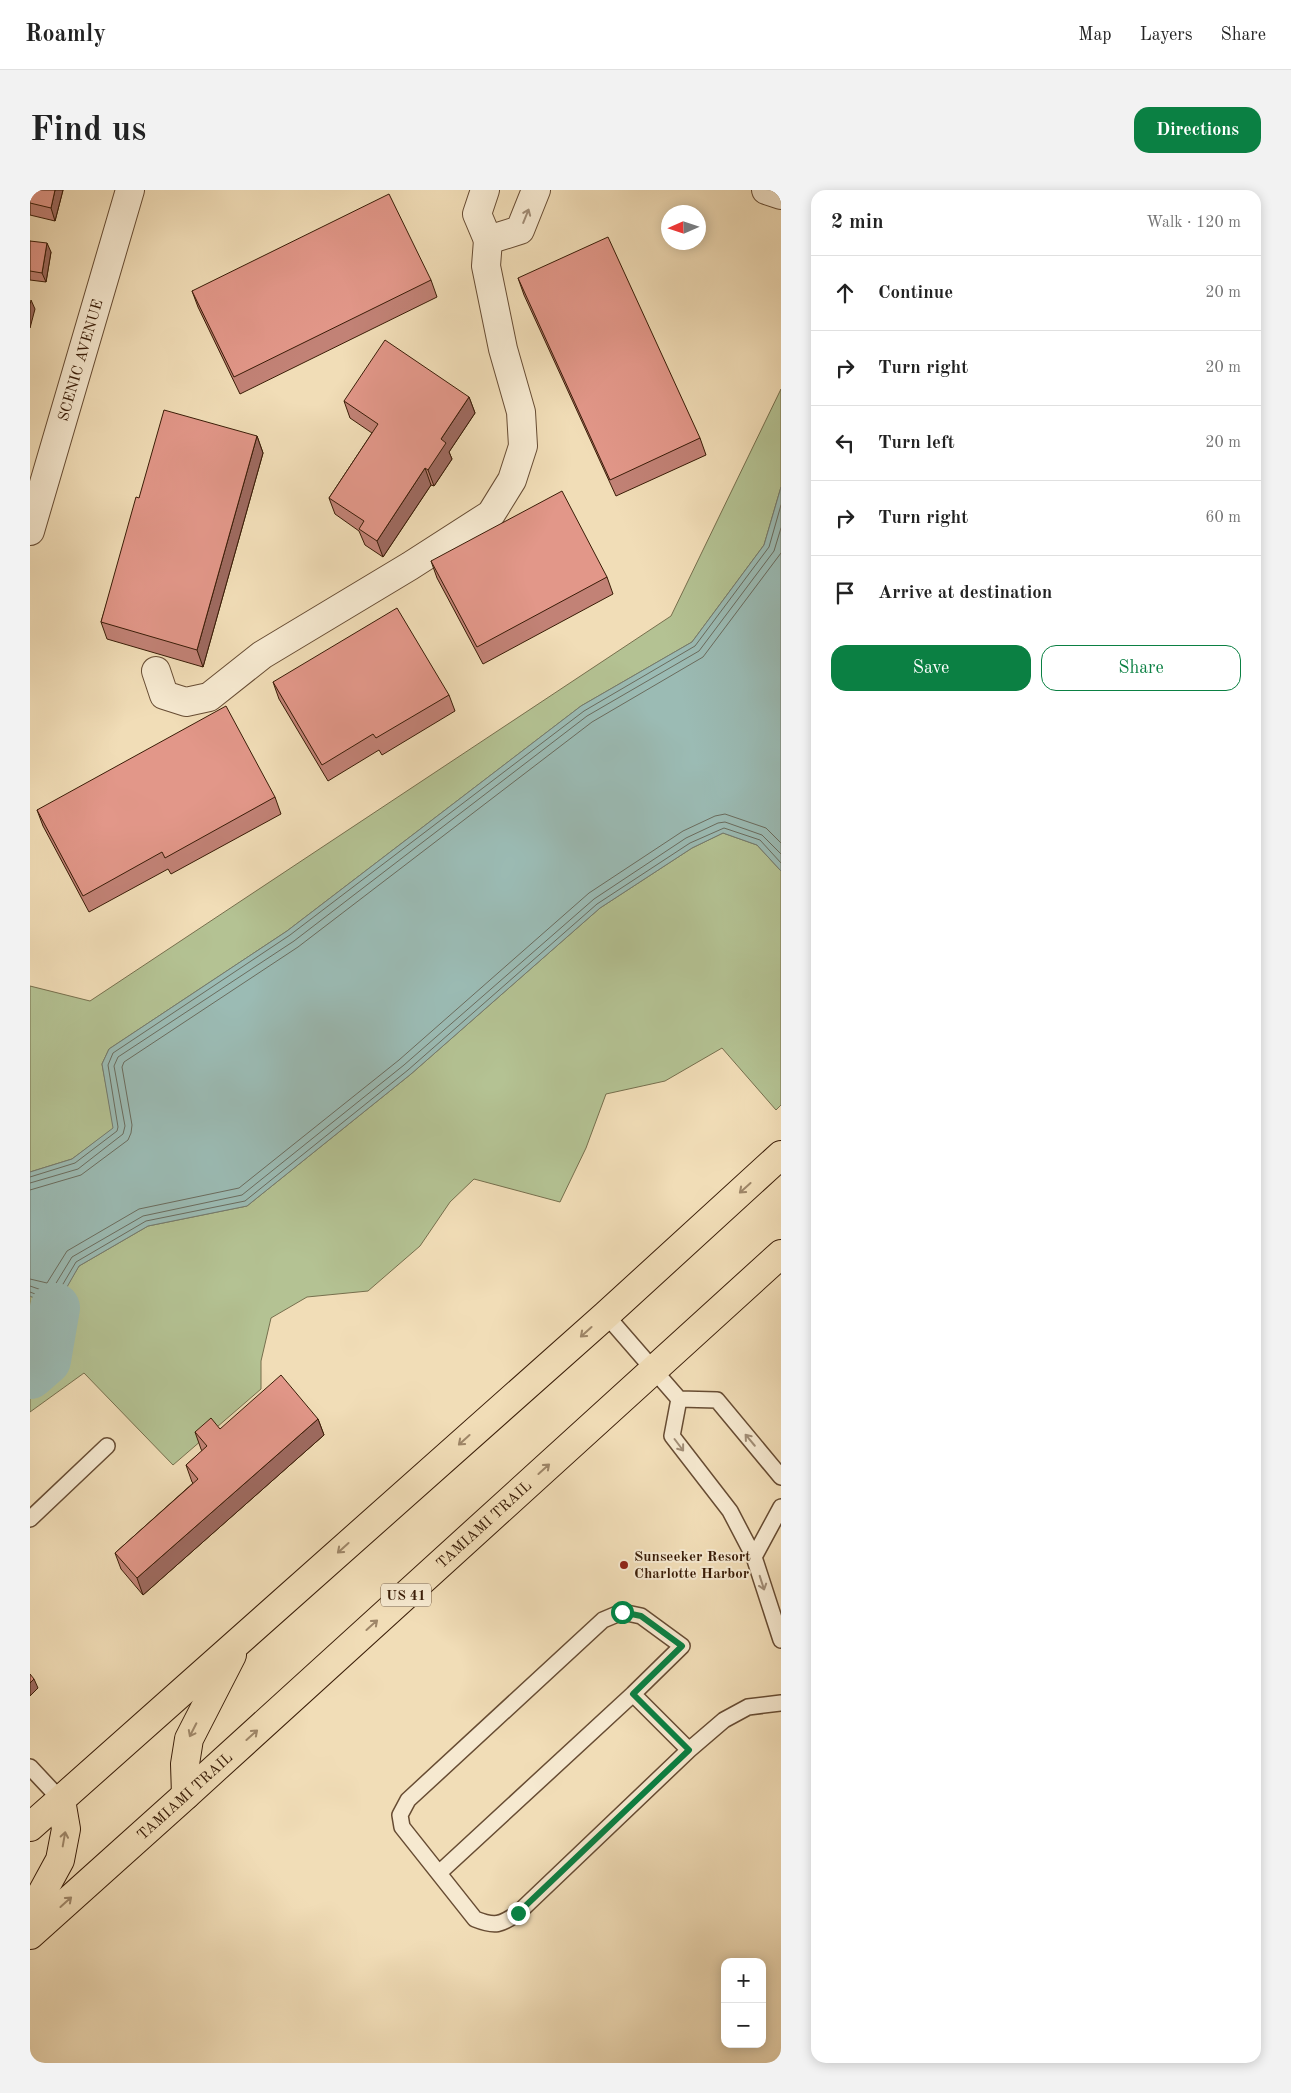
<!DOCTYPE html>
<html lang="en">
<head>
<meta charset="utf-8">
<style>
	:root { --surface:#fff; --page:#f2f2f2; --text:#222; --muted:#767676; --line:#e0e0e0; --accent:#0b8043 }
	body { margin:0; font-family:"Old Standard TT",serif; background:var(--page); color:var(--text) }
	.controls { position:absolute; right:15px; bottom:15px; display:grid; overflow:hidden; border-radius:10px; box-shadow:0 2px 12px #0003 }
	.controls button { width:45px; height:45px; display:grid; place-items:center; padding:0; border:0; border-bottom:1px solid var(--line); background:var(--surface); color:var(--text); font:25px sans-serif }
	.compass { position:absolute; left:631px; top:15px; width:45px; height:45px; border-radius:50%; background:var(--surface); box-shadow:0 2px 12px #0003; rotate:267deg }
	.stop { position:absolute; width:15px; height:15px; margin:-11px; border:4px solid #0b8043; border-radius:50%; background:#fff }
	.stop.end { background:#0b8043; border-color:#fff; box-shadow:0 1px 5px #0008 }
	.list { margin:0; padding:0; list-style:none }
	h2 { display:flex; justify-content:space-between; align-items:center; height:65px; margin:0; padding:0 20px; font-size:21px }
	h2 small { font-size:16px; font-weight:400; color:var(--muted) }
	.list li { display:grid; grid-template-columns:32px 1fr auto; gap:15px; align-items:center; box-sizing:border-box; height:75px; padding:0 20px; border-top:1px solid var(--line) }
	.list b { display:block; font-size:19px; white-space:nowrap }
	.list em { font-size:16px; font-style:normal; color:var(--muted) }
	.actions { display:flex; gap:10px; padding:15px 20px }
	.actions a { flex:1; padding:11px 0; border:1px solid var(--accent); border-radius:15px; text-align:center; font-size:18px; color:var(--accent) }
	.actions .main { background:var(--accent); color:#fff }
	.icon { flex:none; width:28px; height:28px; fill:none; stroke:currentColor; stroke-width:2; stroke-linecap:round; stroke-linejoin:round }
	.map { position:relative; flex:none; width:751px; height:1873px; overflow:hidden; border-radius:15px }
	header { display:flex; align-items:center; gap:30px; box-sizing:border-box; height:70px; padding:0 25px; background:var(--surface); border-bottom:1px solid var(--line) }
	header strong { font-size:24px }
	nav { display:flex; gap:28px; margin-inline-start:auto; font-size:18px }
	.intro { display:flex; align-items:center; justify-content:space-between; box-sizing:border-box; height:120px; padding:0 30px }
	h1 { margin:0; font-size:35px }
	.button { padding:12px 22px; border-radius:15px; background:var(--accent); color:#fff; font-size:18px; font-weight:700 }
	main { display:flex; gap:30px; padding:0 30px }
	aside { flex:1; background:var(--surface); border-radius:15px; box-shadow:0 2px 12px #0003 }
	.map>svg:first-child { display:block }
	.green { fill:#b4c293; stroke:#766f4d }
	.water { fill:#9bbbb4; stroke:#747b6f }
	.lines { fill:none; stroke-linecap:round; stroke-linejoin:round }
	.shore { stroke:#6a6c5e; stroke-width:1 }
	.river { stroke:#9bbbb4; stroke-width:50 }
	.service-casing { stroke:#674c33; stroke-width:18 }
	.minor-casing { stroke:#674c33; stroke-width:30 }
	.tertiary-casing { stroke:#674c33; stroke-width:30 }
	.primary-casing { stroke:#391c07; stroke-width:30 }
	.service { stroke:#f6e9d0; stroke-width:15 }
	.minor { stroke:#f6e9d0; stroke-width:28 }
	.tertiary { stroke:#f6e9d0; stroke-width:28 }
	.primary { stroke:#f1ddb7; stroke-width:28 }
	.wall { fill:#c28276; stroke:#391c07 }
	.shaded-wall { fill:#9e6a60; stroke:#391c07 }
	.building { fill:#e29789; stroke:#391c07 }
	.oneway { stroke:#a18d76 }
	.oneway2 { stroke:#9e8668 }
	.route { stroke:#0b8043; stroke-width:6 }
	.poi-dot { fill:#8f2418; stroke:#f6e9d0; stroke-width:2 }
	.labels { text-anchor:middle; stroke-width:4; stroke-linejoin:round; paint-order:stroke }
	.shield { fill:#f6e9d0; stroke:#725a43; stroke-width:1 }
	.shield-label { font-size:14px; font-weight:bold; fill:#391c07 }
	.street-label { font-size:15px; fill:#391c07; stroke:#f6e9d0 }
	.poi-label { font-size:15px; font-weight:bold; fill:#391c07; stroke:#f6e9d0; text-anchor:start }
</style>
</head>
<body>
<header>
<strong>Roamly</strong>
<nav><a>Map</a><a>Layers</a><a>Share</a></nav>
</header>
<div class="intro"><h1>Find us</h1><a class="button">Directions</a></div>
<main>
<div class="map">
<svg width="751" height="1873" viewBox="0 0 751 1873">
	<rect width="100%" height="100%" fill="#f1ddb7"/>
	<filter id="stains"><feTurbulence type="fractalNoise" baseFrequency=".004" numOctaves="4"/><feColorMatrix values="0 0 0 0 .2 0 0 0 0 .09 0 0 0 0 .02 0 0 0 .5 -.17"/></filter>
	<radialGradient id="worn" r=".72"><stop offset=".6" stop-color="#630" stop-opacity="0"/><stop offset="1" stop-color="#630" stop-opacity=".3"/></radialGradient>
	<path class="green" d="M751 199V297L734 355 662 452 551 516 257 741 79 859 72 874 84 938 42 969 0 982V796L60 811 641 426Z
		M693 643 727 655 751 681V915L746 920 692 858 635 891 576 904 556 958 530 1012 444 989 420 1012 390 1056 338 1101 277 1107 241 1128 231 1171V1199L143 1275 54 1183 0 1222V1106L24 1118 49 1076 118 1036 217 1016 381 884 570 718 662 658Z"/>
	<path class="water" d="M751 297V681L727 655 693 643 662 658 570 718 381 884 217 1016 118 1036 49 1076 25 1118 0 1106V982L42 969 83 938 72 874 79 859 257 741 551 516 662 452 734 355Z"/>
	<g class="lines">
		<path class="shore" d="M0 987 45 973 87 941 88 937 78 875 83 863 260 745 554 521 665 456 739 357 751 315
			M0 993 48 979 93 944 95 936 84 876 88 867 264 751 557 526 669 461 744 361 751 338
			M0 1000 51 985 98 950 101 943 102 935 92 877 94 872 268 757 562 532 673 467 751 363
			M0 1089 17 1093 37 1061 109 1019 209 998 369 870 559 703 653 641 685 626 695 624 736 638 751 653
			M0 1096 20 1103 42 1067 113 1026 212 1005 374 875 564 709 656 648 688 633 695 632 732 645 751 664
			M0 1102 23 1111 46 1072 116 1031 215 1011 378 880 567 714 660 653 694 638 730 650 751 673"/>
		<path class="river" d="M0 1184 16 1170 25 1118"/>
		<g class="service-casing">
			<path id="service" d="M576 1125 649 1209 687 1210 751 1287
				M649 1209 642 1246 700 1321 724 1367 751 1450
				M0 1329 77 1256
				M724 1367 751 1317
				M603 1504 659 1560
				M0 1577 31 1610
				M409 1683 603 1504 652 1456 611 1426 592 1422 573 1430 378 1610 370 1625 372 1637 445 1729C465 1737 471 1735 488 1723L659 1560 694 1530 718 1517 751 1513"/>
		</g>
		<g class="minor-casing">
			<g id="minor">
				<path d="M455 0 447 24 458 50 490 40 506 0"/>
				<path id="s1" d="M0 341 100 0"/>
				<path d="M126 481 134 505 156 512 179 507 232 465 380 376 461 324 482 290 493 256 491 222 473 159 456 76 458 50"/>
			</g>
		</g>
		<g class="tertiary-casing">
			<path id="tertiary" d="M736 0 751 5"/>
		</g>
		<g class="primary-casing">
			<g id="primary">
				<path d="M156 1605 155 1574 159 1549 202 1465"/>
				<path d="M0 1637 576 1125 751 965"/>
				<path d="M0 1725 30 1670 36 1639 31 1610"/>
				<path id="s2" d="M0 1745 156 1605 751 1064"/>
			</g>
		</g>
		<use href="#service" class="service"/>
		<use href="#minor" class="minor"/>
		<use href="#tertiary" class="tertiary"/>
		<use href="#primary" class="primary"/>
	</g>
	<path class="wall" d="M0 0H33L25 31 0 25Z
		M0 51 21 62 16 92 0 90Z
		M488 88 670 248 676 265 586 306 494 105Z
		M401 90 407 107 210 204 168 117 162 101Z
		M439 207 445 223 419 262 422 269 404 296 401 295 353 367 335 355 329 341 305 324 299 308 342 243 320 228 314 211Z
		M227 246 233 263 173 477 77 449 71 432 109 308Z
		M401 371 577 387 583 404 453 474 407 388Z
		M243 492 419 505 425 521 352 565 349 560 298 591 249 509Z
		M245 607 251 624 141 684 138 679 59 722 13 636 7 620Z
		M288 1229 294 1245 113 1405 91 1379 85 1363 163 1293 162 1292 156 1275 172 1261 171 1259 165 1242 190 1239Z"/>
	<path class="shaded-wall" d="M25 0H33L25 31 21 18Z
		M17 53 21 62 16 92 12 83Z
		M1 110 5 119 0 138V115Z
		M439 207 445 223 419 262 422 269 404 296 398 280 411 249Z
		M227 246 233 263 173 477 167 460Z
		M395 278 401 295 353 367 347 351Z
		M288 1229 294 1245 113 1405 107 1388Z
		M4 1489 8 1498 0 1506V1493Z"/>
	<path class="building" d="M0 0H25L21 18 0 13Z
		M359 4 401 90 204 187 162 101Z
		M578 47 670 248 580 290 488 88Z
		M0 51 17 53 12 83 0 81Z
		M355 150 439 207 411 249 416 253 398 280 395 278 347 351 329 339 334 331 299 308 348 234 314 211Z
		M134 220 227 246 167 460 71 432 106 307 109 308Z
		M532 301 577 387 447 457 401 371Z
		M367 418 419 505 346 548 343 544 292 575 243 492Z
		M196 516 245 607 135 668 132 662 53 706 7 620Z
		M251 1185 288 1229 107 1388 85 1363 168 1289 156 1275 177 1256 165 1242 181 1228 190 1239Z
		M0 1484 4 1489 0 1493Z"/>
	<defs><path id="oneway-shaft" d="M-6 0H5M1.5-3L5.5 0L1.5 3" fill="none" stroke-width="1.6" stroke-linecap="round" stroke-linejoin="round" transform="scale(1.25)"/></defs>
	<g class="oneway">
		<use href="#oneway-shaft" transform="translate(496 26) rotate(-68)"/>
		<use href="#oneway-shaft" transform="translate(720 1250) rotate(-130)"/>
		<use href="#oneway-shaft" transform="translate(649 1255) rotate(53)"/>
		<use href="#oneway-shaft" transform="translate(732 1393) rotate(72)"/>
	</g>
	<g class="oneway2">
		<use href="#oneway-shaft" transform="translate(715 998) rotate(138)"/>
		<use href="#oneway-shaft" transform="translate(556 1142) rotate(138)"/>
		<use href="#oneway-shaft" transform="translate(434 1250) rotate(138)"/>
		<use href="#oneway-shaft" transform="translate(514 1279) rotate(-42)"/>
		<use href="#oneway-shaft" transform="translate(313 1358) rotate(138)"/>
		<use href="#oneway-shaft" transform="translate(342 1435) rotate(-42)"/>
		<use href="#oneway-shaft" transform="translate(163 1540) rotate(117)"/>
		<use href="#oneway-shaft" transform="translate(222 1545) rotate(-42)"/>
		<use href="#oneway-shaft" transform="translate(34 1649) rotate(-80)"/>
		<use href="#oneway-shaft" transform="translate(36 1712) rotate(-42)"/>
	</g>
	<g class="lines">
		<path class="route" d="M488 1723 659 1560 603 1504 652 1456 611 1426 592 1422"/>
	</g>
	<circle class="poi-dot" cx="594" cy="1375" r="5"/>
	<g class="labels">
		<rect class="shield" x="351" y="1393.5" width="50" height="23" rx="4"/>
		<g class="shield-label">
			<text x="376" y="1410">US 41</text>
		</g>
		<g class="street-label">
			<text dy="5" stroke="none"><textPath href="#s1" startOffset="178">SCENIC AVENUE</textPath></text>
			<text dy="5" stroke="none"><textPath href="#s2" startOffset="612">TAMIAMI TRAIL</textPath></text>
			<text dy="5" stroke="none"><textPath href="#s2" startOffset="208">TAMIAMI TRAIL</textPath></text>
		</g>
		<g class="poi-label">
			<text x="604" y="1371">Sunseeker Resort<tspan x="604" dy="17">Charlotte Harbor</tspan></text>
		</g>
	</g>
	<rect width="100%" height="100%" filter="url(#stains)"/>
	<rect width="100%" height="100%" fill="url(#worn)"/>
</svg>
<div class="controls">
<button>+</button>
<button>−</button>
</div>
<svg class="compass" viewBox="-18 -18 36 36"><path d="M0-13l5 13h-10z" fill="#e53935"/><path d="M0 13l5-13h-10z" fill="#767676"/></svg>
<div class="stop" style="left:592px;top:1422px"></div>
<div class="stop end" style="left:488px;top:1723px"></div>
</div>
<aside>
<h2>2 min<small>Walk · 120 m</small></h2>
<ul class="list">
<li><svg class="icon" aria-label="ahead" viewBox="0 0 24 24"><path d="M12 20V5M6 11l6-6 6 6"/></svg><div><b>Continue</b></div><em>20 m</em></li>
<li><svg class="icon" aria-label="right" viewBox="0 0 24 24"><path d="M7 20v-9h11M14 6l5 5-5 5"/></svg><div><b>Turn right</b></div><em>20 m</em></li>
<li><svg class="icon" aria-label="left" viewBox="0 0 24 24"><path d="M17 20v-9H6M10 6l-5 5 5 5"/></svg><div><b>Turn left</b></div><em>20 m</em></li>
<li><svg class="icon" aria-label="right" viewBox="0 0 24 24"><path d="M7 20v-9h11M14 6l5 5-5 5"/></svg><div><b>Turn right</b></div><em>60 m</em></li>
<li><svg class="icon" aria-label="arrive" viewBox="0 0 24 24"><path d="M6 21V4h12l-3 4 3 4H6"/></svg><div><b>Arrive at destination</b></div></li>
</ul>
<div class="actions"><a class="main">Save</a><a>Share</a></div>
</aside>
</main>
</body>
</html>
